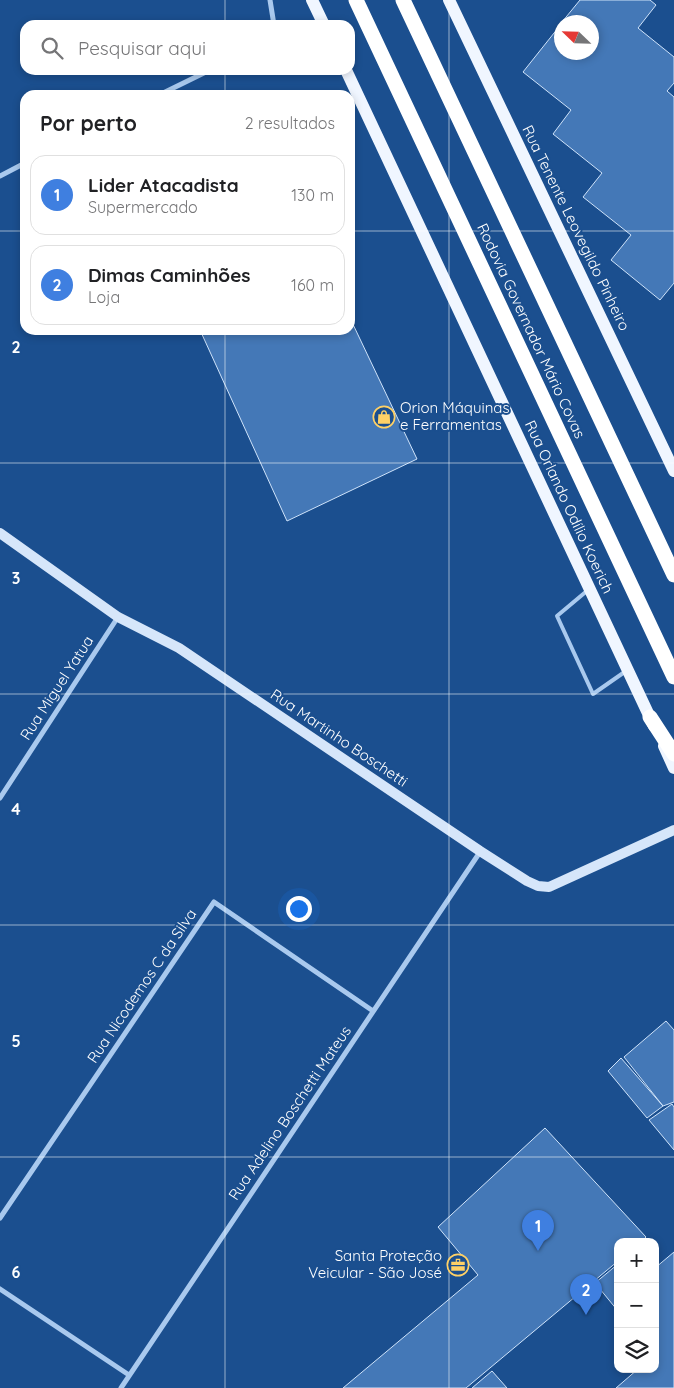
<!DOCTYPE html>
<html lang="pt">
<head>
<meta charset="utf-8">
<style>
	:root { --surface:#fff; --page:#f6f6f6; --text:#202124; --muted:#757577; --line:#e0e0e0; --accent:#db2777 }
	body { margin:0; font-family:Quicksand,sans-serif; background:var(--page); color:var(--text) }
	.controls { position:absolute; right:15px; bottom:15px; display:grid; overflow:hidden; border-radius:10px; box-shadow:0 2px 8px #0003 }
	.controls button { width:45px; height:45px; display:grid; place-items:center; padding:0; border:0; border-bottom:1px solid var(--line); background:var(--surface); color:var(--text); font:25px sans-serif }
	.compass { position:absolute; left:554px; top:15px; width:45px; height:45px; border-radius:50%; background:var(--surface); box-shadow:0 2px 8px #0003; rotate:293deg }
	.you { position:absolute; left:298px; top:908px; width:18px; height:18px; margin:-12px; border:4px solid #fff; border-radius:50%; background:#1a73e8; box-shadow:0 0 0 8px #1a73e833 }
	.badge { display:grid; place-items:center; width:32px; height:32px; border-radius:50%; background:var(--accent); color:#fff; font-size:16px; font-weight:700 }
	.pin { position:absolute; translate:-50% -41px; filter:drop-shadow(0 1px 2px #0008) }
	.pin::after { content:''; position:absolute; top:26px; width:18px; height:15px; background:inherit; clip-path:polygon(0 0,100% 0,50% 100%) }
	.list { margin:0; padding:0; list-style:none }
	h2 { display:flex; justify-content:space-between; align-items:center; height:65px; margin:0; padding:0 20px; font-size:21px }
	h2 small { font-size:16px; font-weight:400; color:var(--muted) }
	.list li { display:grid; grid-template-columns:32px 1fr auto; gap:15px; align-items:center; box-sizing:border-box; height:80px; margin:0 10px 10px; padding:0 10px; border:1px solid var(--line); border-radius:15px }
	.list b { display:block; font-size:19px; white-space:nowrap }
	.list p { margin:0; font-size:16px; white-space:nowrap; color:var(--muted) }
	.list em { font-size:16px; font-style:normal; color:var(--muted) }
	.icon { flex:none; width:28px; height:28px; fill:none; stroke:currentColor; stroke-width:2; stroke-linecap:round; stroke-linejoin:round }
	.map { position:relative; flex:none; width:674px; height:1388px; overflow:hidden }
	.search { position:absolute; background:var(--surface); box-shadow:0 2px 8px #0003; left:20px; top:20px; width:335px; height:55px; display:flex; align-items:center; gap:12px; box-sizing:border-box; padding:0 18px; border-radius:15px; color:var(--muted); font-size:19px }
	.panel { position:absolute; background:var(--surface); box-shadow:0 2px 8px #0003; left:20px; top:90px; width:335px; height:245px; border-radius:15px }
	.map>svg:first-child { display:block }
	.building { fill:#4478b7; stroke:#cfe3fa }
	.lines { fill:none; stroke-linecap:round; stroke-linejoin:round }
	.lane { stroke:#a9c9ee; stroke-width:4 }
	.street { stroke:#a9c9ee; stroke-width:5 }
	.secondary { stroke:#d6e6fa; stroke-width:10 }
	.primary { stroke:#f0f6ff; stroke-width:12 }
	.highway { stroke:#fff; stroke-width:15 }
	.grid { fill:none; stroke:#fff; stroke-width:1; stroke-opacity:0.55 }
	.labels { text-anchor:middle; stroke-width:4; stroke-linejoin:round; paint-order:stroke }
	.street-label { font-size:15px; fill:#fff; stroke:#1b4f8f }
	.poi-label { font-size:15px; fill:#fff; stroke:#1b4f8f; text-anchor:start }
	.grid-label { font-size:16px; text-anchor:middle; font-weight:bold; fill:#fff; stroke:#1b4f8f; stroke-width:4; stroke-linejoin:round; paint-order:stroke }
</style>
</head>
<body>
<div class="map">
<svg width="674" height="1388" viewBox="0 0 674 1388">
	<rect width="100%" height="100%" fill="#1b4f8f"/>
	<path class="building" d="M580 0H650L656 5 638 28 674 57V83L667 91 674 97V283L660 300 611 260 631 235 583 197 602 173 553 134 571 110 523 72 562 23V52H592V22H562Z
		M350 318 417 459 287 521 200 330H350Z
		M666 1021 674 1030V1102L663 1106 624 1057Z
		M621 1058 663 1106 647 1118 608 1071Z
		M672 1104 674 1107V1150L649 1120Z
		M545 1128 646 1237 641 1242H618V1261L466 1388H343L478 1275 438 1227Z
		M674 1252V1388H616L638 1369H655V1268Z
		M618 1264V1311L595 1283Z
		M492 1371 507 1388H472Z"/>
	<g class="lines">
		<path class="lane" d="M588 590 557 616 593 694 626 671"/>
		<path class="street" d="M270 0 274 25
			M159 95 210 70
			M0 176 25 163
			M0 798 118 617
			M0 1218 214 902 373 1011
			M0 1289 129 1375
			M121 1388 480 852"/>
		<path class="secondary" d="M0 533 118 617 179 648 480 851 527 881 538 886 549 887 674 830"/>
		<path class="primary" d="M312 0 324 25
			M449 0 674 471
			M346 70 654 726
			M664 746 674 768"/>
		<path class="highway" d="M356 0 674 677
			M403 0 674 575
			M650 717 674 754"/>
	</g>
	<path class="grid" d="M225 0V25M449 0V1388M225 70V95M0 231H25M350 231H674M225 330V1388M0 463H674M0 694H674M0 925H674M0 1157H674"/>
	<defs>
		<g id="shop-ring" transform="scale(1.125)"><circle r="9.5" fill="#1b4f8f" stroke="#ffd166" stroke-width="1.5"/><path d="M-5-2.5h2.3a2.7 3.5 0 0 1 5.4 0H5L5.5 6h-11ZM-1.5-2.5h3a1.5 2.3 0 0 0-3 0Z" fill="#ffd166"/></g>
		<g id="office-ring" transform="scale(1.125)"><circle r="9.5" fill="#1b4f8f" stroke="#ffd166" stroke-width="1.5"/><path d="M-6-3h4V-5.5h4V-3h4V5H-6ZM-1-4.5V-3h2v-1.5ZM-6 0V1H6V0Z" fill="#ffd166"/></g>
	</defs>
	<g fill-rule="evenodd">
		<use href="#shop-ring" x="384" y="417"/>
		<use href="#office-ring" x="458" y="1265"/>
	</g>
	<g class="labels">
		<g class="street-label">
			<text transform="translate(576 228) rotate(64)" y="5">Rua Tenente Leovegildo Pinheiro</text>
			<text transform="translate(531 331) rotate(65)" y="5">Rodovia Governador Mário Covas</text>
			<text transform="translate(569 507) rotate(65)" y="5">Rua Orlando Odílio Koerich</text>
			<text transform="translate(57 688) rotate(-57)" y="5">Rua Miguel Yatua</text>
			<text transform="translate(339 738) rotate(34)" y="5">Rua Martinho Boschetti</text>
			<text transform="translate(142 986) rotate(-56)" y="5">Rua Nicodemos C da Silva</text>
			<text transform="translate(290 1113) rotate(-56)" y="5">Rua Adelino Boschetti Mateus</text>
		</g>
		<g class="poi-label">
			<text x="400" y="413">Orion Máquinas<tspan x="400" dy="17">e Ferramentas</tspan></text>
			<text x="442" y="1261" text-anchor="end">Santa Proteção<tspan x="442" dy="17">Veicular - São José</tspan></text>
		</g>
	</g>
	<g class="grid-label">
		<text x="16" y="353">2</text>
		<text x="16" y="584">3</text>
		<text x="16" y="815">4</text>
		<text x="16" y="1047">5</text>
		<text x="16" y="1278">6</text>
	</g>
</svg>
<div class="controls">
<button>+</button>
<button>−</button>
<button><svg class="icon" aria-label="layers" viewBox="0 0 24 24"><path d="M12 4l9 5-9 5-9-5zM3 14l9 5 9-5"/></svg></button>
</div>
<svg class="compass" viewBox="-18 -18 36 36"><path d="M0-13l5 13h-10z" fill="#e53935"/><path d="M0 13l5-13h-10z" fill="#757577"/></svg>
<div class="you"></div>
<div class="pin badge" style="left:538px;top:1251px;background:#3f7fe0">1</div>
<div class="pin badge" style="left:586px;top:1315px;background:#3f7fe0">2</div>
<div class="search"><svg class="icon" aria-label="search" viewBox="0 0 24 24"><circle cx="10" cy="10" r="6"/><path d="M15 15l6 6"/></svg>Pesquisar aqui</div>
<section class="panel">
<h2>Por perto<small>2 resultados</small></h2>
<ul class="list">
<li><span class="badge" style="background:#3f7fe0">1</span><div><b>Lider Atacadista</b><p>Supermercado</p></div><em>130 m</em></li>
<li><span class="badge" style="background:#3f7fe0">2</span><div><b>Dimas Caminhões</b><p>Loja</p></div><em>160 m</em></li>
</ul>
</section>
</div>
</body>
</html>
